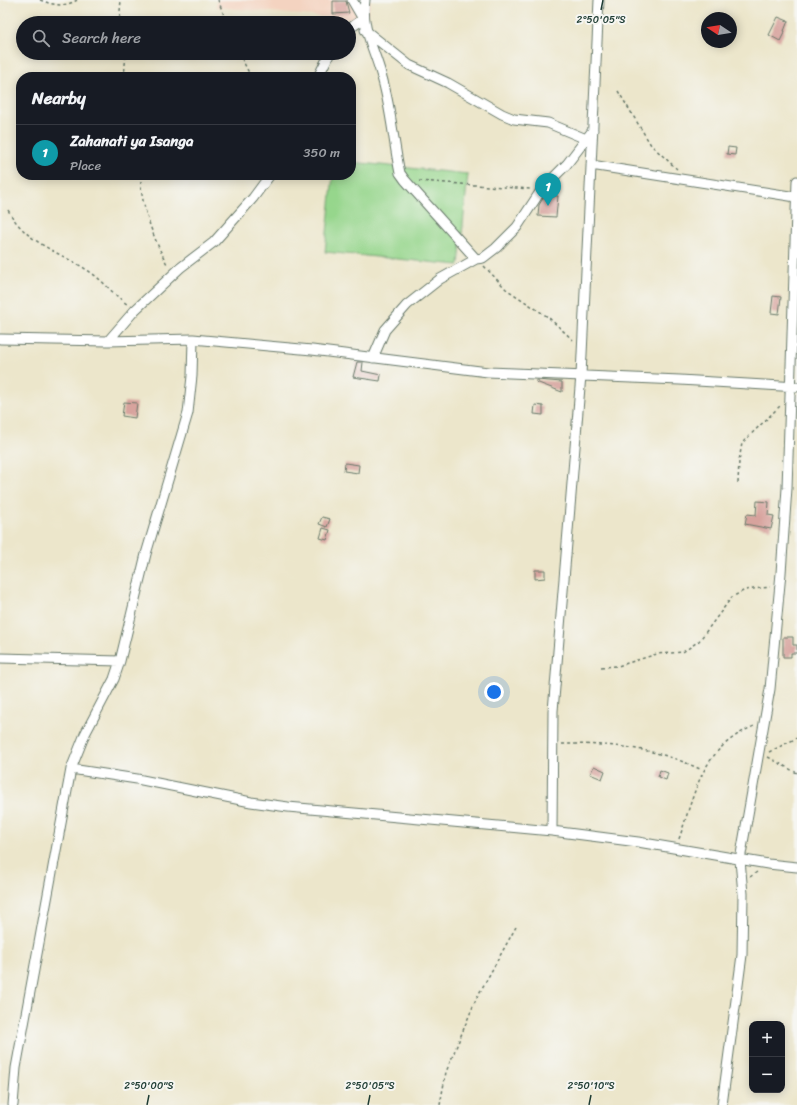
<!DOCTYPE html>
<html lang="en">
<head>
<meta charset="utf-8">
<style>
	:root { --surface:#171b24; --page:#20242c; --text:#f1f3f6; --muted:#9ea1a6; --line:#363941; --accent:#c8321e }
	body { margin:0; font-family:Sriracha,sans-serif; background:var(--page); color:var(--text) }
	.controls { position:absolute; right:12px; bottom:12px; display:grid; overflow:hidden; border-radius:8px; box-shadow:0 2px 10px #0003 }
	.controls button { width:36px; height:36px; display:grid; place-items:center; padding:0; border:0; border-bottom:1px solid var(--line); background:var(--surface); color:var(--text); font:20px sans-serif }
	.compass { position:absolute; left:701px; top:12px; width:36px; height:36px; border-radius:50%; background:var(--surface); box-shadow:0 2px 10px #0003; rotate:282deg }
	.you { position:absolute; left:494px; top:692px; width:14px; height:14px; margin:-10px; border:3px solid #fff; border-radius:50%; background:#1a73e8; box-shadow:0 0 0 6px #1a73e833 }
	.badge { display:grid; place-items:center; width:26px; height:26px; border-radius:50%; background:var(--accent); color:#fff; font-size:13px; font-weight:700 }
	.pin { position:absolute; translate:-50% -33px; filter:drop-shadow(0 1px 2px #0008) }
	.pin::after { content:''; position:absolute; top:21px; width:14px; height:12px; background:inherit; clip-path:polygon(0 0,100% 0,50% 100%) }
	.list { margin:0; padding:0; list-style:none }
	h2 { display:flex; justify-content:space-between; align-items:center; height:52px; margin:0; padding:0 16px; font-size:17px }
	h2 small { font-size:13px; font-weight:400; color:var(--muted) }
	.list li { display:grid; grid-template-columns:26px 1fr auto; gap:12px; align-items:center; box-sizing:border-box; height:56px; padding:0 16px; border-top:1px solid var(--line) }
	.list b { display:block; font-size:15px; white-space:nowrap }
	.list p { margin:0; font-size:13px; white-space:nowrap; color:var(--muted) }
	.list em { font-size:13px; font-style:normal; color:var(--muted) }
	.icon { flex:none; width:22px; height:22px; fill:none; stroke:currentColor; stroke-width:2; stroke-linecap:round; stroke-linejoin:round }
	.map { position:relative; flex:none; width:797px; height:1105px; overflow:hidden }
	.search { position:absolute; background:var(--surface); box-shadow:0 2px 10px #0003; left:16px; top:16px; width:340px; height:44px; display:flex; align-items:center; gap:10px; box-sizing:border-box; padding:0 14px; border-radius:22px; color:var(--muted); font-size:15px }
	.panel { position:absolute; background:var(--surface); box-shadow:0 2px 10px #0003; left:16px; top:72px; width:340px; height:108px; border-radius:16px }
	.map>svg:first-child { display:block }
	.built { fill:#f4d3c0 }
	.green { fill:#96d68c; stroke:#5a8a60 }
	.building { fill:#d7a39d }
	.lines { fill:none; stroke-linecap:round; stroke-linejoin:round }
	.minor-casing { stroke:#677869; stroke-width:11 }
	.path { stroke:#677869; stroke-width:1.5; stroke-dasharray:3 3; stroke-linecap:butt }
	.minor { stroke:#fff; stroke-width:9 }
	.ticks { fill:none; stroke:#1f3d34; stroke-width:1.5 }
	.ticks-label { font-size:10px; text-anchor:middle; fill:#1f3d34; stroke:#f6f6f2; stroke-width:4; stroke-linejoin:round; paint-order:stroke }
</style>
</head>
<body>
<div class="map">
<svg width="797" height="1105" viewBox="0 0 797 1105">
	<rect width="100%" height="100%" fill="#f6f6f2"/>
	<filter id="ink" filterUnits="userSpaceOnUse"><feTurbulence type="fractalNoise" baseFrequency=".025" numOctaves="2"/><feDisplacementMap in="SourceGraphic" scale="8" xChannelSelector="R" yChannelSelector="G"/><feConvolveMatrix kernelMatrix="1 2 1 2 8 2 1 2 1" color-interpolation-filters="sRGB"/></filter>
	<filter id="wash" filterUnits="userSpaceOnUse"><feTurbulence type="fractalNoise" baseFrequency=".012" numOctaves="4" result="noise"/><feDisplacementMap in="SourceGraphic" scale="16" xChannelSelector="R" yChannelSelector="G"/><feGaussianBlur stdDeviation="0.9" result="paint"/><feColorMatrix in="noise" values="0 0 0 0 0 0 0 0 0 0 0 0 0 0 0 0 0 1.4 0 .05"/><feComposite in="paint" operator="in"/></filter>
	<g filter="url(#wash)">
		<rect width="100%" height="100%" fill="#ece6cb"/>
		<path class="built" d="M217 0H371L366 21 216 7Z"/>
		<path class="green" d="M351 162 468 174 459 265 325 252 333 175H351Z"/>
		<g id="blocks">
			<path class="building" d="M333 1H346L349 13 333 14Z
				M778 17 788 21 784 31H785L780 41 769 35Z
				M728 147 736 148 735 155 727 154Z
				M545 195 558 196 556 217 538 216 539 205Z
				M773 296 781 297 779 314 771 313Z
				M357 362H363L362 371 381 375 380 381 353 377Z
				M536 380 562 382V392L536 382Z
				M124 402 137 403 135 418 122 416Z
				M535 405 543 406V415L534 414Z
				M345 463 359 465 358 473 344 471Z
				M757 501 769 502 768 515 774 516 771 529 745 524 747 514 756 515Z
				M322 517 330 519 327 527 319 524Z
				M323 528 330 530 327 540 320 538Z
				M535 570H545V578L535 579Z
				M783 637H793V645H797V653H791V657H783Z
				M594 766 605 771 602 779 590 774Z
				M660 770 668 773 666 780 658 777Z"/>
		</g>
	</g>
	<g filter="url(#ink)">
		<use href="#blocks" fill-opacity="0" stroke="#677869" stroke-width="1"/>
		<g class="lines">
			<g class="minor-casing">
				<path id="minor" d="M365 0C361 28 374 48 381 74 391 106 393 140 400 173L405 180 476 259
					M349 29 363 19 352 0
					M365 30 409 65 448 83 502 114 514 119 548 123 586 139
					M318 77 330 53
					M591 165 796 197
					M0 339 108 341 193 339 312 350 488 372 680 380 797 387
					M108 341 135 310 180 268 214 242 253 198 270 175
					M373 358 385 330 407 305 440 279 476 259 483 258 496 248 517 227 542 189 567 164 593 130
					M0 658 120 661
					M71 769 137 779 251 802 288 807 552 831 638 842 768 864 797 867
					M552 831 553 711 581 375 599 0
					M13 1105 16 1068 71 769 85 734 114 679 120 661 146 554 188 413 192 376 193 339
					M722 1105 742 955 743 894 740 860 770 689 781 573 787 488 797 181"/>
			</g>
			<path class="path" d="M40 0C54 5 63 8 77 0
				M218 0 227 23
				M119 23 121 0
				M239 53 251 77
				M124 77 126 53
				M618 91 651 145 677 169
				M141 175C139 203 155 242 168 266
				M419 181 530 189
				M8 210C28 246 62 252 93 274 105 283 114 295 127 304
				M484 266 506 289 548 317 573 340
				M738 483 739 461 742 443 780 406
				M601 667 618 666 657 654 683 652 699 641 732 597 745 590 770 587
				M562 744C614 744 654 747 702 770
				M769 752 797 738
				M768 757 797 773
				M679 839C696 790 701 749 754 726
				M750 877 757 872
				M440 1105 446 1072 476 999 516 927"/>
			<use href="#minor" class="minor"/>
		</g>
	</g>
	<path class="ticks" d="M601 10 603 0M147 1105 149 1095M368 1105 370 1095M589 1105 591 1095"/>
	<g class="ticks-label">
		<text x="601" y="23">2°50'05"S</text>
		<text x="149" y="1089">2°50'00"S</text>
		<text x="370" y="1089">2°50'05"S</text>
		<text x="591" y="1089">2°50'10"S</text>
	</g>
</svg>
<div class="controls">
<button>+</button>
<button>−</button>
</div>
<svg class="compass" viewBox="-18 -18 36 36"><path d="M0-13l5 13h-10z" fill="#e53935"/><path d="M0 13l5-13h-10z" fill="#9ea1a6"/></svg>
<div class="you"></div>
<div class="pin badge" style="left:548px;top:206px;background:#0f9aa8">1</div>
<div class="search"><svg class="icon" aria-label="search" viewBox="0 0 24 24"><circle cx="10" cy="10" r="6"/><path d="M15 15l6 6"/></svg>Search here</div>
<section class="panel">
<h2>Nearby<small></small></h2>
<ul class="list">
<li><span class="badge" style="background:#0f9aa8">1</span><div><b>Zahanati ya Isanga</b><p>Place</p></div><em>350 m</em></li>
</ul>
</section>
</div>
</body>
</html>
